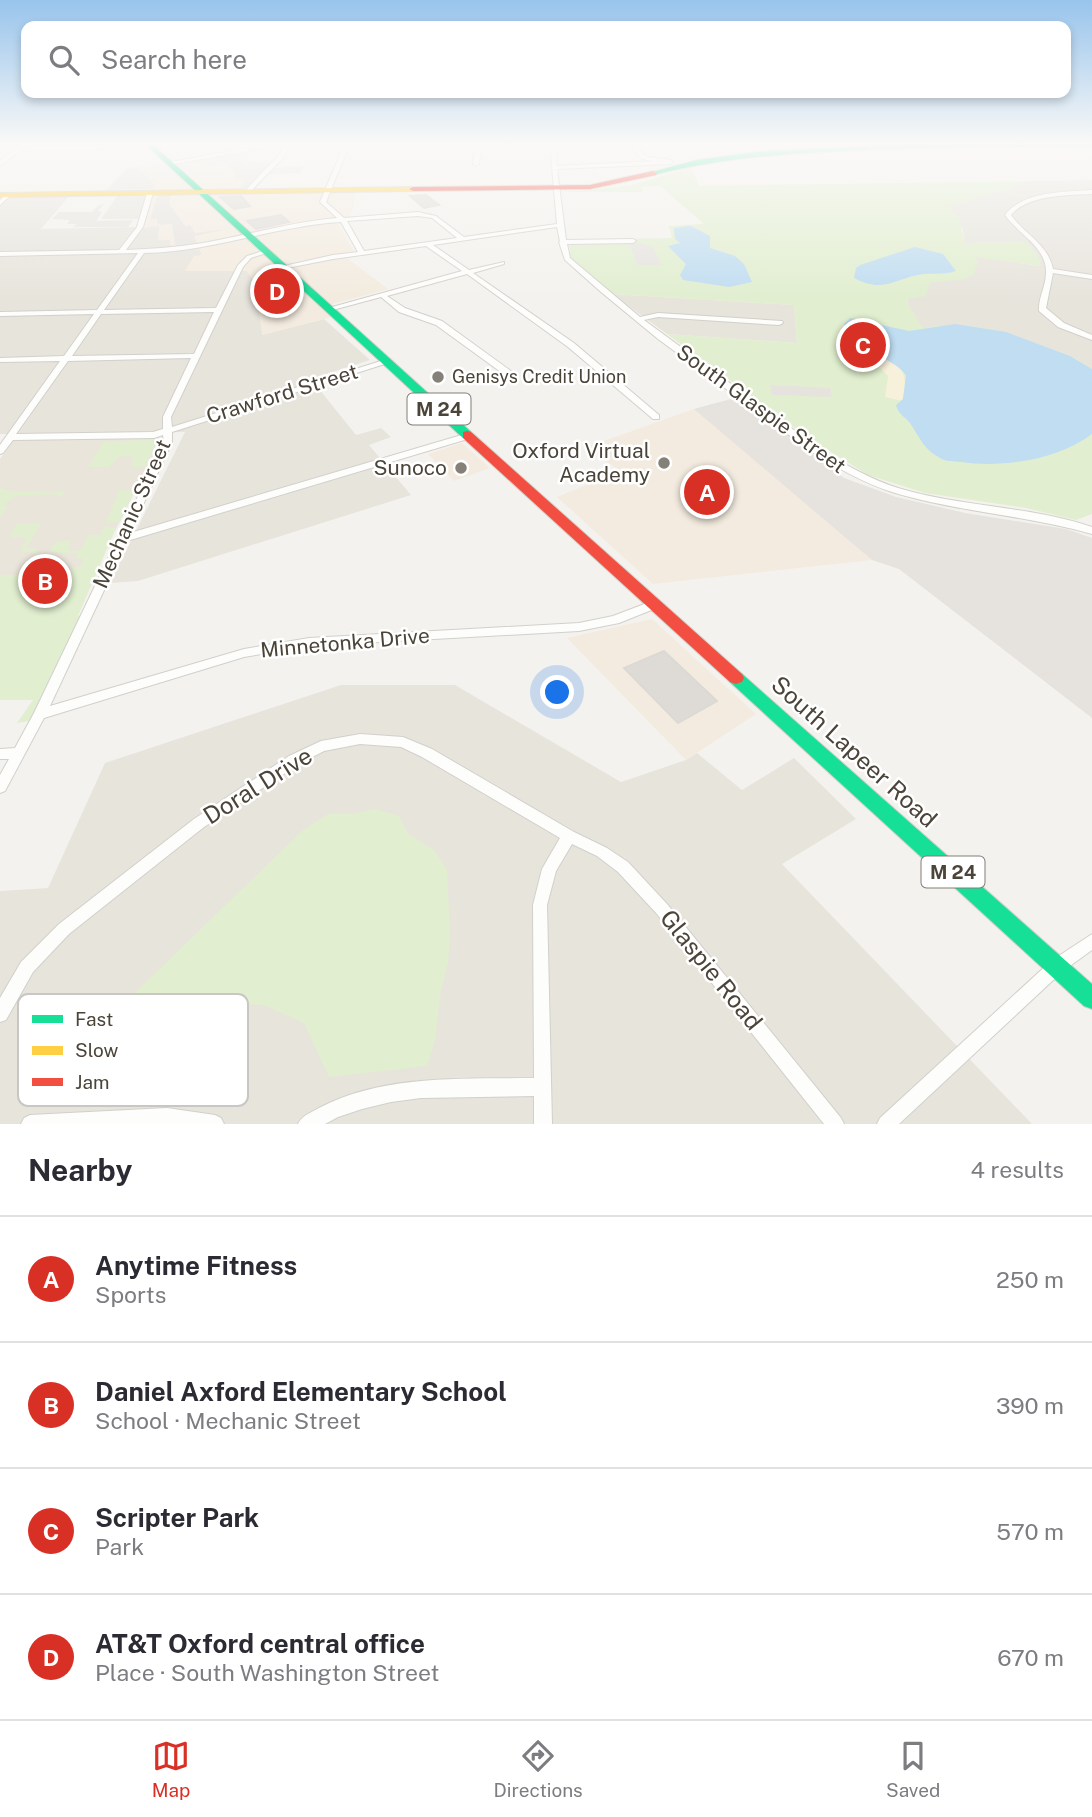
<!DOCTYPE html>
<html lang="en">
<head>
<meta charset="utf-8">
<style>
	:root { --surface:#fff; --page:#f2f2f3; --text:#2b2b33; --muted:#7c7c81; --line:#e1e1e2; --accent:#d93025 }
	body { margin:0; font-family:"Public Sans",sans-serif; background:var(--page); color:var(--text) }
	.you { position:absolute; left:558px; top:693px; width:24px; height:24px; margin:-18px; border:5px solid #fff; border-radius:50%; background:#1a73e8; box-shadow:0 0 0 10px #1a73e833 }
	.badge { display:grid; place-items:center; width:46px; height:46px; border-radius:50%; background:var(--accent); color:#fff; font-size:23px; font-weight:700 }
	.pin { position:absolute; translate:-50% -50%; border:4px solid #fff; box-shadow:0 2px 7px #0006 }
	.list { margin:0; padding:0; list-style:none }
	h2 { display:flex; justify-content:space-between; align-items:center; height:91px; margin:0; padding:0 28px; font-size:30px }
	h2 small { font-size:23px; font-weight:400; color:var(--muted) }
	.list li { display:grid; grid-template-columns:46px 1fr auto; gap:21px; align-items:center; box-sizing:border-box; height:126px; padding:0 28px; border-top:2px solid var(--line) }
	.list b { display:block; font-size:26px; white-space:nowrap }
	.list p { margin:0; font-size:23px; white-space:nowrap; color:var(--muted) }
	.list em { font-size:23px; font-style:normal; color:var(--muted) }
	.icon { flex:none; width:38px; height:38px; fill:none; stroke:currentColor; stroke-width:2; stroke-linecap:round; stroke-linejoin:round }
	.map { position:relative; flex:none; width:1092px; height:1124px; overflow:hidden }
	.search { position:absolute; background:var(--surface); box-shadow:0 4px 10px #0003; left:21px; right:21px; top:21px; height:77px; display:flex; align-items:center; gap:18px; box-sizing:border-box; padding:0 24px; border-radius:14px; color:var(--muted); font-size:26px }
	.sheet { height:595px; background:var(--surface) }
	nav { display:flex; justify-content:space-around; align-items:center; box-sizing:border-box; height:98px; border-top:2px solid var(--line); background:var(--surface); font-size:19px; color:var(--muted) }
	nav a { display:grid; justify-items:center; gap:4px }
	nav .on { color:var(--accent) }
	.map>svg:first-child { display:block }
	.residential { fill:#e7e4dc }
	.commercial { fill:#f3ebdf }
	.industrial { fill:#e6e2de }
	.education { fill:#eae5da }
	.green { fill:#e1eecf }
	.sand { fill:#f7f0da }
	.parking { fill:#e6e3df }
	.water { fill:#c0ddf1 }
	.building { fill:#dedbd6; stroke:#dcd9d4; stroke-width:2 }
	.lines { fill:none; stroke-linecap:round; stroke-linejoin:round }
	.street-casing { stroke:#d2d0cb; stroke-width:2 }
	.fast-casing { stroke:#d3cfc5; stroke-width:2 }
	.slow-casing { stroke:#d3cfc5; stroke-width:2 }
	.jam-casing { stroke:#d3cfc5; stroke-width:2 }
	.street { fill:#fdfdfc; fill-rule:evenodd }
	.fast { fill:#16e098; fill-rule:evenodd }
	.slow { fill:#ffcf43; fill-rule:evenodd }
	.jam { fill:#f24e42; fill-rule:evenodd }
	.poi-dot { fill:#868178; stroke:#fff; stroke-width:2.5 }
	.labels { text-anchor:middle; stroke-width:5; stroke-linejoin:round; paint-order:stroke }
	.far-poi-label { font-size:18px; fill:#4b4439; stroke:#fff; text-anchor:start }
	.shield { fill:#fff; stroke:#817c74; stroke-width:2 }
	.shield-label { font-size:19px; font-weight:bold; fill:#4b4439 }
	.street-label { font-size:21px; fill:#4b4439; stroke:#fff }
	.poi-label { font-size:21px; fill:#4b4439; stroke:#fff; text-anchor:end }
	.near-street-label { font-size:24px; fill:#4b4439; stroke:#fff }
	.key { fill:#fff; stroke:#c9c7c4; stroke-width:2 }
	.key-label { font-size:19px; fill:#4b4439 }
</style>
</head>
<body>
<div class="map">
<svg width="1092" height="1124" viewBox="0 0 1092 1124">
	<rect width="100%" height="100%" fill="#f4f2ee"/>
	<path class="residential" d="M1092 180V425L922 328 907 303 908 299 930 283 973 256 1040 266 1027 242 964 243 963 230 948 207 1003 190 1029 199 1006 189 1030 181Z
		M154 194 160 226 170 240 198 244 202 256 186 271H247L268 301 262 335 324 319 370 360 311 379 356 435 381 428 391 437 369 445 411 495 138 581 110 583 185 432 0 434V197L70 195 41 229 136 227 139 219H101L118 195Z
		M612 294 794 305 797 343 667 334Z
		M341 685H455L621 782 686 760 697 753 742 790 794 758 856 819 782 864 1032 1124H0V891L48 888 105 763Z"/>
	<path class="commercial" d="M237 151 250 162 271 159 272 166 254 193H356L350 217 334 218 354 251 340 253 388 289 332 304 343 314 262 335 258 304 267 300 247 271H185L194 256 202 255 198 245 171 247 170 240H158L159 226 143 228 153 194 103 195 124 169Z
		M694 409 787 485 872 560 653 584 557 497 620 471 587 447Z
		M462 443 490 468 454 481 428 454Z
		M652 619 756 714 686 760 567 638Z"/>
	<path class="industrial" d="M738 397 844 478 896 497 965 513 1066 529 1092 538V718L899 569 872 560 694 409Z"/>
	<path class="education" d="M163 436 79 602 34 700H0V459L15 437Z"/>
	<path class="green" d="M691 167 699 186 1030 181 1007 189 1031 198 1028 199 1003 190 949 207 960 219 964 243 1027 242 1037 254 1041 266 974 257 978 262 974 274 965 279 930 283 925 296 908 299 907 303 923 328C970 320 1005 332 1049 348 1064 353 1079 358 1092 369V514L1076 520 1026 508 925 493 868 475 804 435 667 334 797 343 794 305 612 294 576 267H571L569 240 672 238 669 226 704 224 660 186 642 187 643 192H564L629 186Z
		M158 439 145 467H131L133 457C120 454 117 459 109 467H88L103 442Z
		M0 488 11 491 64 492 61 498 56 494 17 496 4 504 7 508 0 518Z
		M119 490 134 491 120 522 106 523Z
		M42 523 28 545V549H39L36 553 20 551 27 538H9L17 524Z
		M104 526 116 528 78 616 83 614 30 721 17 723 33 700H0V575L70 573 73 567H80L83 559 77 558 78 554 49 552 55 542 71 540 68 551H80L88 535H100Z
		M376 809 399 816 408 834 434 850 447 870 450 933 448 963 441 990 435 1040 427 1066 329 1077 304 1023 264 1005 205 1003 150 1006 113 1014 302 831 328 814H350Z"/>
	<path class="sand" d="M863 351C893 361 913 365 902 401L885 397 888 376Z"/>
	<path class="parking" d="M237 152 241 155 237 157 244 163 267 161 273 168 302 166 301 173 266 174 260 178 255 188H240L245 180 236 179 234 177 236 173 227 166 221 163 207 166 200 158Z
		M128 168H139L155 185 153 189H109Z
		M158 194H171L169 201 170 205 185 226 190 225 195 233 228 229 194 236 197 243 175 245 172 224 161 225 157 223V219H150Z
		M104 204 98 211 102 212 96 221 133 220 128 227H73L77 224H67L70 220 52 219 59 212H92L99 205Z
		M640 243 653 247 661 265H637L631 247 625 244Z
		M770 385 830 388 832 397 772 395Z"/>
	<path class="water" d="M691 226 710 236V248L735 256 744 264 752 282 729 287 683 280 680 275 686 264 668 246 680 243 675 239 674 228Z
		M915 247 943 254 956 271C945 275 934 273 923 274 895 278 884 294 854 278L856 268 860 265Z
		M850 318 909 331 955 324 1006 332 1070 356 1092 369V434C1057 460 1003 468 961 462 954 461 946 462 940 458 925 450 920 439 912 426 907 417 898 415 896 405L903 399 906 375C893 357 849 347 844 324Z"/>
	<path class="building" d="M426 195 439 205 424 208 410 196Z
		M241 196 250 206 234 209 220 197Z
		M281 215 289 222 256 229 247 221Z
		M282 282 290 293 274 298 262 287Z
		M664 651 717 701 678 723 624 668Z"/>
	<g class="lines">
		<g class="street-casing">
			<path id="street" d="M23 143 26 145 24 146H95L118 143H129L95 150H21L0 166V161L16 147Z
				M274 143H328L325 145H291L283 158 248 194 245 192C257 175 275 163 286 145L276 146 169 165 166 163Z
				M345 143H350L326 202 344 218 418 212 436 216 464 237 557 224 550 143H555L557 166 657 161C643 161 635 157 633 143H637C643 164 656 155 673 161L671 164 557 169 566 240 633 239 636 241 633 243 567 244 570 258 640 317 658 313 782 321 783 323 779 325 658 317 644 320 821 450C846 465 870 479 898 488 961 507 1030 506 1092 527V534C1026 515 957 512 892 492 864 483 839 469 815 454L658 339 601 292 565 260 559 242 560 241 557 227 433 245 469 270 504 262V264L473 273 574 343 659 415V419H653L568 347 467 274 387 296 405 308 442 321 515 374V378H509L436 325 399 312 381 297 329 311 325 309 462 271 426 246 333 259 282 269 281 268 284 266 333 255 358 252 341 222C275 226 211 252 144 253L104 310 216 308 238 265 247 256 266 250 269 252 251 258 243 267 171 417 172 427 384 360H390L391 362 172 432V442L130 533 465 434H471L472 436 471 438 127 541 50 706 244 649 309 638 579 623 613 616 655 600 661 604 659 607 619 623 579 631 309 646 244 657 44 718 5 791 0 793V775L9 759H0V749L15 748 34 713 164 442 163 435 154 438 13 440 3 453 0 454V445L60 361 0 362V358L64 356 94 314 0 316V312L97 310 138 253 0 256V252L119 250 137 227 147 193 150 191 153 193 143 227 126 250C152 249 177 247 203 243 248 235 291 222 337 218L320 202ZM418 216 432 218 457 238 364 251 347 221ZM214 312 194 354 72 356 101 314ZM191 358 163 417V429L153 432 16 434 68 361Z
				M476 143H482L479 164 476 166 473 164Z
				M1092 190V194C1068 195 1027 195 1011 215 1025 235 1048 244 1053 269L1092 275V279L1053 273 1046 308 1064 323 1092 335V340L1058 327 1039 311C1038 298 1046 286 1046 273 1047 247 1018 234 1005 215 1023 191 1064 192 1092 190Z
				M6 194 11 195 0 205V200Z
				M360 734 403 737 432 749 574 832 607 848 628 862 667 904 841 1118 844 1124H824L657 914 618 872 597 856 572 844 556 871 547 905 552 1124H534V1096L421 1098 391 1102 362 1109 338 1117 325 1124H298C302 1115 311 1113 319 1108 384 1074 462 1079 534 1078L533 905 542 869 560 838 422 757 401 747 360 744 324 751 299 764 204 827 69 934 33 972 6 1020 0 1022V998L21 962 59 924 194 819 289 756 321 741Z
				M1092 934V950L1063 971 899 1124H877L880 1118 1051 961Z
				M167 1108 215 1115 221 1118 224 1124H21L24 1118 30 1115Z"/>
		</g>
		<g class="fast-casing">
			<path id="fast" d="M144 143H151L471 432V438H463Z
				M959 143H1092V147C1009 146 925 146 842 151 778 154 716 159 653 175L649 173 697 160 764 151Z
				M736 672 742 674 1092 984V1009L1084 1006 730 682 728 678 730 674Z"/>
		</g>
		<g class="slow-casing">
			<path id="slow" d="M413 187 417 189 416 191 0 197V193Z"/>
		</g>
		<g class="jam-casing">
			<path id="jam" d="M653 171 657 173 656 175 590 189 413 191 409 189 413 187 590 185Z
				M467 431 471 432 742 674 744 678 742 682 736 684 730 682 463 438V432Z"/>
		</g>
		<use href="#street" class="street"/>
		<use href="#fast" class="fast"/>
		<use href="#slow" class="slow"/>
		<use href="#jam" class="jam"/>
	</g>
	<linearGradient id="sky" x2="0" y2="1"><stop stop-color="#98c4ec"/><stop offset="0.48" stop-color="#faf9f7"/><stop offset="1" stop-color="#faf9f7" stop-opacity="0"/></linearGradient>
	<rect width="1092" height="300" fill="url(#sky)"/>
	<g class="poi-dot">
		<circle cx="438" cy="377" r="7"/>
		<circle cx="664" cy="463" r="7"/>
		<circle cx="461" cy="468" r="7"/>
	</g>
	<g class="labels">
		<g class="far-poi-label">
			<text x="452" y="383">Genisys Credit Union</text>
		</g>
		<g class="shield">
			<rect x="407.5" y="393.5" width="63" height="31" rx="5"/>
			<rect x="921.5" y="856.5" width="63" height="31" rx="5"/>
		</g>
		<g class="shield-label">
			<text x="439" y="416">M 24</text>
			<text x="953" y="879">M 24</text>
		</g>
		<g class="street-label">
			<text transform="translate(282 394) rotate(-17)" y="7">Crawford Street</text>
			<text transform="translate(761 409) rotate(36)" y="7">South Glaspie Street</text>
			<text transform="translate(132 514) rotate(-66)" y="7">Mechanic Street</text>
			<text transform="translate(345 643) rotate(-5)" y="7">Minnetonka Drive</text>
		</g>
		<g class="poi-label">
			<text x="650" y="458">Oxford Virtual<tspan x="650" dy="24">Academy</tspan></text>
			<text x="447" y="475">Sunoco</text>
		</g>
		<g class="near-street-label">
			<text transform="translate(854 752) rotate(42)" y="8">South Lapeer Road</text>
			<text transform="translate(258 786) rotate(-32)" y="8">Doral Drive</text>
			<text transform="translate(711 970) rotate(51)" y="8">Glaspie Road</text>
		</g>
	</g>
	<rect x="18" y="994" width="230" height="112" rx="10" class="key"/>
	<rect x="32" y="1015" width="31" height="8" fill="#16e098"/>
	<rect x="32" y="1046" width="31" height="9" fill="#ffcf43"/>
	<rect x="32" y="1078" width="31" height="8" fill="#f24e42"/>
	<g class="key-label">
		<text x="75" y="1026">Fast</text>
		<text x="75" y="1057">Slow</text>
		<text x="75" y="1089">Jam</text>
	</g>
</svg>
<div class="you"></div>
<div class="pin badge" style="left:707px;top:492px">A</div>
<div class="pin badge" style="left:45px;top:581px">B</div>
<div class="pin badge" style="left:863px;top:345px">C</div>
<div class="pin badge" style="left:277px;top:291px">D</div>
<div class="search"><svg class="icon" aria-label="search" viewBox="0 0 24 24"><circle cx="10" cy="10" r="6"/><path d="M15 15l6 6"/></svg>Search here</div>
</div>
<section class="sheet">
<h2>Nearby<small>4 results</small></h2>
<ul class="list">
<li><span class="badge">A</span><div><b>Anytime Fitness</b><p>Sports</p></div><em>250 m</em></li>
<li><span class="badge">B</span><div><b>Daniel Axford Elementary School</b><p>School · Mechanic Street</p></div><em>390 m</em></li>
<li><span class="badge">C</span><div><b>Scripter Park</b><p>Park</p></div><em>570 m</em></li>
<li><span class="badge">D</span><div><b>AT&amp;T Oxford central office</b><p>Place · South Washington Street</p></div><em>670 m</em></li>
</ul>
</section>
<nav>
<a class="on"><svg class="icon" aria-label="map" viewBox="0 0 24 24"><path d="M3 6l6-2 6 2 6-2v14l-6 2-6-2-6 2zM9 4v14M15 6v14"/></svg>Map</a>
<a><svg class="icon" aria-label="directions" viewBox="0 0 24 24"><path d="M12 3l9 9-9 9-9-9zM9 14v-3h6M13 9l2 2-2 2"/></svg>Directions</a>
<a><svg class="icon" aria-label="saved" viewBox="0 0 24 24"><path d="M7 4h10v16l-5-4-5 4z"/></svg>Saved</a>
</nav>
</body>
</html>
